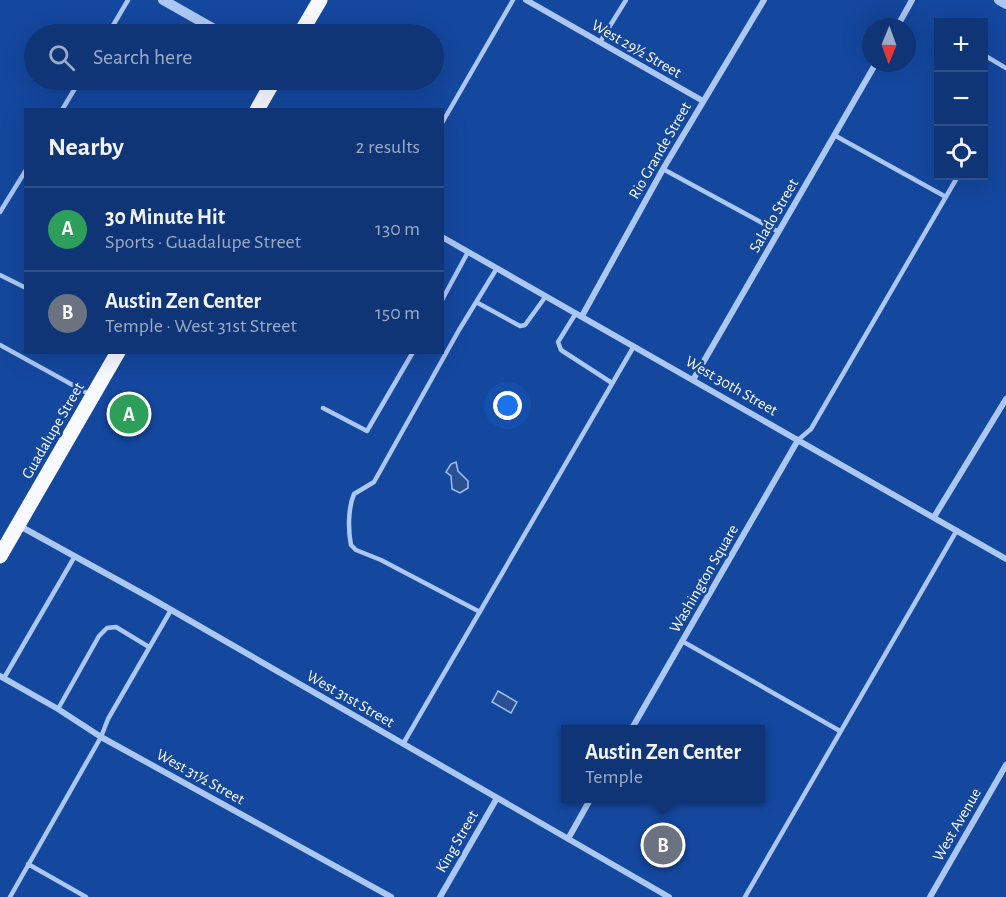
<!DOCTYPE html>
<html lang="en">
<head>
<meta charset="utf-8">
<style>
	:root { --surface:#0f3576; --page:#1d407e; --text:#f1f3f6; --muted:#9babc5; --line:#2f5088; --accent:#ffdf6e }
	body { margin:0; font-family:"Alegreya Sans",sans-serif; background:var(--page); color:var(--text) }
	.controls { position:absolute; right:18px; top:18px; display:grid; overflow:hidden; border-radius:0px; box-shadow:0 6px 24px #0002 }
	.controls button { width:54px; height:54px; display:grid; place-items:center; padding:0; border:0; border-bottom:2px solid var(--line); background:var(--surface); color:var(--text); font:30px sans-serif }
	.compass { position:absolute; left:862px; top:18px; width:54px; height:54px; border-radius:50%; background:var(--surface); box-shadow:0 6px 24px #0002; rotate:181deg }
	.you { position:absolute; left:508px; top:406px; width:21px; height:21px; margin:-15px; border:4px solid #fff; border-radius:50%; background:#1a73e8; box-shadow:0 0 0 9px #1a73e833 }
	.badge { display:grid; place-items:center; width:39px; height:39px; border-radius:50%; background:var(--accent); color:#fff; font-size:20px; font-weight:700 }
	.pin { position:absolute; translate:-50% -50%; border:3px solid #fff; box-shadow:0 2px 6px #0006 }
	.popup { position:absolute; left:561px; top:725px; width:204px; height:78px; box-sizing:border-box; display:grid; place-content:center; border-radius:0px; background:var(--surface); filter:drop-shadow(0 2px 4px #0005); font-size:20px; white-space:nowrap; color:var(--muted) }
	.popup b { font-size:22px; color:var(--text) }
	.popup::after { content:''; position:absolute; left:50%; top:100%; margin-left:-12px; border:12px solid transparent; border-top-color:var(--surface) }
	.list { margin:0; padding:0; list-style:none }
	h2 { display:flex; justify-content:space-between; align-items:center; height:78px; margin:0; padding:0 24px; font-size:26px }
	h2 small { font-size:20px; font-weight:400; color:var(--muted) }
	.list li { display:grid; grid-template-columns:39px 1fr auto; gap:18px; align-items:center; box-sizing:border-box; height:84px; padding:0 24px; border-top:2px solid var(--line) }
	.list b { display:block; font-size:22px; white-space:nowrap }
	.list p { margin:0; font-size:20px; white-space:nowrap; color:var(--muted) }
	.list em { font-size:20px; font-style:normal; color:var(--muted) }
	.icon { flex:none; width:33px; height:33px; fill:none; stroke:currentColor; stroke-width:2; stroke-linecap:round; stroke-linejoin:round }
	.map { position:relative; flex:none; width:1006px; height:897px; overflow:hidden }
	.search { position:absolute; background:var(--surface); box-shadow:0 6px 24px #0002; left:24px; top:24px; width:420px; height:66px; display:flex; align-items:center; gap:15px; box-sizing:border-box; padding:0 21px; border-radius:33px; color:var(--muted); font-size:22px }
	.panel { position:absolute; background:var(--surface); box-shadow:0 6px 24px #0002; left:24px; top:108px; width:420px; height:246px; border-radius:0px }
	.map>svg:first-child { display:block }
	.water { fill:#2b5092; stroke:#9dc1f7; stroke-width:1.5 }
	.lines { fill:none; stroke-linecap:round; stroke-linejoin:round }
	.service { stroke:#abc7f4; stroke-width:4.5 }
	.minor { stroke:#abc7f4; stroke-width:6 }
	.tertiary { stroke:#abc7f4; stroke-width:10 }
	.primary { stroke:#f8faff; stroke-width:15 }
	.labels { text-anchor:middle; stroke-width:5; stroke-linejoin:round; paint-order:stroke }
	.street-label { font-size:16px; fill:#fff; stroke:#14479e }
</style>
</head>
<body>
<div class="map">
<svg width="1006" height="897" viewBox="0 0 1006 897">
	<rect width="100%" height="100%" fill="#14479e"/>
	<path class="water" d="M456 462 458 471 468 481V488L460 493 452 489 451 476 446 472 451 464Z
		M498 691 517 702 511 713 492 702Z"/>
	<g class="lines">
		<path class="service" d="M108 34 128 0
			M600 42 626 0
			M984 55 1006 68
			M62 110 80 80
			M442 123 513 0
			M834 135 946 197
			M663 169 779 232
			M0 212 26 170
			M0 275 26 288
			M442 300 468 252
			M476 302 520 326 525 325 546 296
			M576 313 558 342 561 350 612 383
			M0 345 89 394
			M323 408 367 431 413 352
			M798 440 811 429 958 176
			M480 612 381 560 356 550 351 545C348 530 348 508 354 494L374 482 459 330 497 268
			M682 641 840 731
			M4 678 75 556
			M58 709 99 636 107 628 116 627 149 647
			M403 744 634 346
			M28 864 86 897
			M10 897 101 737 108 719 171 610
			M745 897 957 530"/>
		<path class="minor" d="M526 0 703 101
			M897 27 912 0
			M442 237 1006 559
			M582 316 663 169 764 0
			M693 380 876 63
			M934 517 1006 399
			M18 525 154 600 669 897
			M0 676 58 709 101 737 391 897
			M631 730 798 440
			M568 839 591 798
			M440 897 497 798
			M930 897 1006 765"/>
		<path class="tertiary" d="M163 0 223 34
			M999 0 1006 4"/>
		<path class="primary" d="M300 34 320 0
			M257 110 274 80
			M0 556 118 352"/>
	</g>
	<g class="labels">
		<g class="street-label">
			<text transform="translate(637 48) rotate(30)" y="6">West 29½ Street</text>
			<text transform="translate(659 150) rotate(-60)" y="6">Rio Grande Street</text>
			<text transform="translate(773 215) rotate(-60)" y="6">Salado Street</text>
			<text transform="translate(732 385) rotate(30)" y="6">West 30th Street</text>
			<text transform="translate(52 430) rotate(-60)" y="6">Guadalupe Street</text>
			<text transform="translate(703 578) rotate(-60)" y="6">Washington Square</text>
			<text transform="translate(351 698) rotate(30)" y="6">West 31st Street</text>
			<text transform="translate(201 776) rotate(29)" y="6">West 31½ Street</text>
			<text transform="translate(956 824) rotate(-60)" y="6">West Avenue</text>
			<text transform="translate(456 841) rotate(-60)" y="6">King Street</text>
		</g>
	</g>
</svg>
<div class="controls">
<button>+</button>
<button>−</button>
<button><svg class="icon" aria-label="locate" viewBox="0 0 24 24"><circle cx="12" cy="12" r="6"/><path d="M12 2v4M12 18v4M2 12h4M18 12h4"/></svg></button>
</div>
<svg class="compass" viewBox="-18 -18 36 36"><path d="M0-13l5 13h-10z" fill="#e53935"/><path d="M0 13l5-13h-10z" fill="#9babc5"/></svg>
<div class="you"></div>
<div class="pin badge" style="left:129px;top:414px;background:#2e9e5b">A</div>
<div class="pin badge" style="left:663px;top:845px;background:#6b7280">B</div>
<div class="popup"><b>Austin Zen Center</b>Temple</div>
<div class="search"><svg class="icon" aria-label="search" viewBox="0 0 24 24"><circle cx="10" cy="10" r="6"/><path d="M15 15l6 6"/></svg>Search here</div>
<section class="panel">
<h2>Nearby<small>2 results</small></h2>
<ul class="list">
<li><span class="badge" style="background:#2e9e5b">A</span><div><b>30 Minute Hit</b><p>Sports · Guadalupe Street</p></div><em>130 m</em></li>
<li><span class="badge" style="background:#6b7280">B</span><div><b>Austin Zen Center</b><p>Temple · West 31st Street</p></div><em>150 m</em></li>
</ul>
</section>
</div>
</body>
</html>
